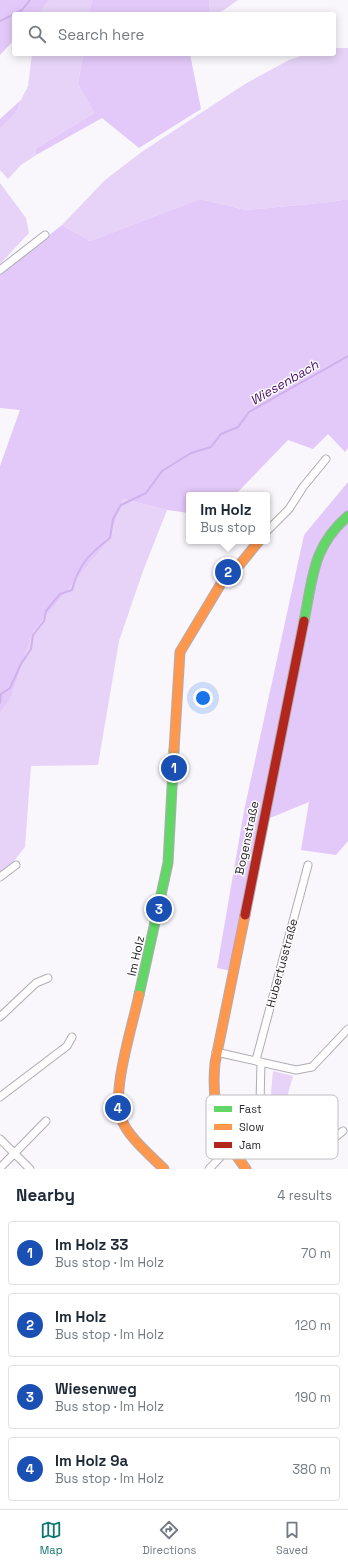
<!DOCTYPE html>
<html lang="en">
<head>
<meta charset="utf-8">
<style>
	:root { --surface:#fff; --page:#f2f2f3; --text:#1f2937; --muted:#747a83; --line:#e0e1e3; --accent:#0f766e }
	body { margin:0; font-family:"Space Grotesk",sans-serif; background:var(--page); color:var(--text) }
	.you { position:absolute; left:203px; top:698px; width:14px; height:14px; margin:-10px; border:3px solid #fff; border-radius:50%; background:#1a73e8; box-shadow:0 0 0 6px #1a73e833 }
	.badge { display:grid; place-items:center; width:26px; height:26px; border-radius:50%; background:var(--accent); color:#fff; font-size:13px; font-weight:700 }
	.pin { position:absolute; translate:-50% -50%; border:2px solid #fff; box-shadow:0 1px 4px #0006 }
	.popup { position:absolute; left:186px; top:492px; width:84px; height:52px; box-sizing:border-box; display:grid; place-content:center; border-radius:4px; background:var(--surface); filter:drop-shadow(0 1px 3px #0005); font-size:13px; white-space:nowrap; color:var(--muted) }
	.popup b { font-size:15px; color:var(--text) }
	.popup::after { content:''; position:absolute; left:50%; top:100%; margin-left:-8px; border:8px solid transparent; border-top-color:var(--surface) }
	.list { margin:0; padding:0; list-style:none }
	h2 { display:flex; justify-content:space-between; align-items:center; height:52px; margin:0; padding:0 16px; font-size:17px }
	h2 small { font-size:13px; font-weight:400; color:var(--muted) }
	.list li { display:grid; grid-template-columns:26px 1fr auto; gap:12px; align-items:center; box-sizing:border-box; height:64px; margin:0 8px 8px; padding:0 8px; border:1px solid var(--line); border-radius:4px }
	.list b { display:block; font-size:15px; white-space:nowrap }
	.list p { margin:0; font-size:13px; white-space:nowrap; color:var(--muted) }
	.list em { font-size:13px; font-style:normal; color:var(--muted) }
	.icon { flex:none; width:22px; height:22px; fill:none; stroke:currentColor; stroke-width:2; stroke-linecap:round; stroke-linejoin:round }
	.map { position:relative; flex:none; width:348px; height:1169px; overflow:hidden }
	.search { position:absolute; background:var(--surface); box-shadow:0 2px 10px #0003; left:12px; right:12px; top:12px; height:44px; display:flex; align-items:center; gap:10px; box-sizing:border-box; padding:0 14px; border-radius:4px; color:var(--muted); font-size:15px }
	.sheet { height:340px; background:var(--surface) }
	nav { display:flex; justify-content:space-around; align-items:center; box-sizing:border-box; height:56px; border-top:1px solid var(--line); background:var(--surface); font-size:11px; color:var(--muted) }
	nav a { display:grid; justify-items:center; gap:2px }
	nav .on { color:var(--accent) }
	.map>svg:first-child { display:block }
	.green { fill:#e6d3f7 }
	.forest { fill:#e3c9f9 }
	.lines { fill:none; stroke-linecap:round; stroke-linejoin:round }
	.stream { stroke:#d0b1eb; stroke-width:2 }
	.street-casing { stroke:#afacb2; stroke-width:9 }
	.fast-casing { stroke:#afacb2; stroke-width:11 }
	.slow-casing { stroke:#afacb2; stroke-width:11 }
	.jam-casing { stroke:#afacb2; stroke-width:11 }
	.street { stroke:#fefeff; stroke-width:7 }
	.fast { stroke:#63d668; stroke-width:9 }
	.slow { stroke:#ff974d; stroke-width:9 }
	.jam { stroke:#b3261e; stroke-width:9 }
	.labels { text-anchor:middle; stroke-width:3; stroke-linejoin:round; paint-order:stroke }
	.street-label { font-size:12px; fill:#2b282e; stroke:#fff }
	.water-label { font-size:13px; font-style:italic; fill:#47076a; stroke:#fff }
	.key { fill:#fff; stroke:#bfbec0; stroke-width:1 }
	.key-label { font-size:11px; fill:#2b282e }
</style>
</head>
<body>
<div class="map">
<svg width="348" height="1169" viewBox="0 0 348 1169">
	<rect width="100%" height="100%" fill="#f9f6fc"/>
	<path class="green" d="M50 0H92L89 14H38Z
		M209 0H238L218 14H210Z
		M334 48H348V199L330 202 246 210 200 199 90 241 62 225 105 180 143 151 245 84 289 60 307 54H334Z
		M32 54H83L78 84 94 113 35 149 36 155 21 165 8 179 0 170V129L16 113 21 100 28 86Z
		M0 183 26 218 29 233 0 264Z
		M123 499 167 510 143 571 119 641 98 765 31 766 25 847 7 870 0 874V714L11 698 33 632 109 540Z
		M273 1071 293 1076 287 1097 274 1109 271 1093Z"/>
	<path class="forest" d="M0 0H50L38 14H14V40L0 55Z
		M92 0H209L210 14H89Z
		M83 54H190L201 109 139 148 102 118 36 155 35 149 94 113 78 84Z
		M21 100 16 113 0 129V119Z
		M200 199 246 210 330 202 348 199V448L345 452 328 434 313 449 288 440 235 495H189V513L167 510 123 499 109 540 33 632 11 698 0 714V466L20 410 0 408V274L62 225 90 241Z
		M348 482V841L336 855 301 850 309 802 270 818 236 972 217 968 244 811 304 535Z"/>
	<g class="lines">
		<path class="stream" d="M14 14 22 10 30 0
			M0 21 14 14
			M0 703 1 694 10 688 21 664 31 649 33 635 44 621 46 611 60 594 72 590C79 564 89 554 110 538L113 519 121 505 146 493 162 471 191 453 211 447 221 434 238 427 249 412 348 356"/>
		<g class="street-casing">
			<path id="street" d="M0 270 45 235
				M267 531 289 509 303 487 326 459
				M0 877 16 865
				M0 1017 36 983 48 978
				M216 1052 296 1070 312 1067 348 1029
				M256 1060 308 865
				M261 1062 260 1103 264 1118 299 1151 307 1154 317 1152 343 1131
				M0 1097 67 1046 72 1037
				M0 1139 30 1169
				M0 1168 46 1121
				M209 1169 230 1147"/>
		</g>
		<g class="fast-casing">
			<path id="fast" d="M304 621C313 578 312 547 348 516
				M139 995 168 863 174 750"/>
		</g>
		<g class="slow-casing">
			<path id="slow" d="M174 750 180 652 228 572 237 568 259 541
				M245 915 215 1063C211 1105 220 1136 246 1169
				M139 995C133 1024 111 1092 121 1118 127 1136 150 1155 164 1169"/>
		</g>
		<g class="jam-casing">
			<path id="jam" d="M245 915 304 621"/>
		</g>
		<use href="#street" class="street"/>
		<use href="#fast" class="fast"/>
		<use href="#slow" class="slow"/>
		<use href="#jam" class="jam"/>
	</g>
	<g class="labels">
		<g class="street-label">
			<text transform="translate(247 838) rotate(-78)" y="4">Bogenstraße</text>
			<text transform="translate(136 956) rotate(-77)" y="4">Im Holz</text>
			<text transform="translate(282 963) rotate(-75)" y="4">Hubertusstraße</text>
		</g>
		<g class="water-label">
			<text transform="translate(284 382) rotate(-30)" y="5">Wiesenbach</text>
		</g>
	</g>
	<rect x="206" y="1095" width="132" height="64" rx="6" class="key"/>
	<rect x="214" y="1106" width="18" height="6" fill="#63d668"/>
	<rect x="214" y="1124" width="18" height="6" fill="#ff974d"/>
	<rect x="214" y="1142" width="18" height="6" fill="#b3261e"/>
	<g class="key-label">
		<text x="239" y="1113">Fast</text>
		<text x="239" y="1131">Slow</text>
		<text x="239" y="1149">Jam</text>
	</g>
</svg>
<div class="you"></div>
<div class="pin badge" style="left:174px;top:768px;background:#1a4fb4">1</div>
<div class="pin badge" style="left:228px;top:572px;background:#1a4fb4">2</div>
<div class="popup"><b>Im Holz</b>Bus stop</div>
<div class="pin badge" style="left:159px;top:909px;background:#1a4fb4">3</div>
<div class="pin badge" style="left:118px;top:1108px;background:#1a4fb4">4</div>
<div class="search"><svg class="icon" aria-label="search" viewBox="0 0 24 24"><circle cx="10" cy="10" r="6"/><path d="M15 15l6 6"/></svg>Search here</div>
</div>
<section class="sheet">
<h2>Nearby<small>4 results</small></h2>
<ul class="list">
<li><span class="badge" style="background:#1a4fb4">1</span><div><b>Im Holz 33</b><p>Bus stop · Im Holz</p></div><em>70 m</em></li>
<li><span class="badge" style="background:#1a4fb4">2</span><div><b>Im Holz</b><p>Bus stop · Im Holz</p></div><em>120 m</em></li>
<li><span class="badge" style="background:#1a4fb4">3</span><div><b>Wiesenweg</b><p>Bus stop · Im Holz</p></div><em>190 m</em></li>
<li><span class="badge" style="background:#1a4fb4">4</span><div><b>Im Holz 9a</b><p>Bus stop · Im Holz</p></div><em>380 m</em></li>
</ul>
</section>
<nav>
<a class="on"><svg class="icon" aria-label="map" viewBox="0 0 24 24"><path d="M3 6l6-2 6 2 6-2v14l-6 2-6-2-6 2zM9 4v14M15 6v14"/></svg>Map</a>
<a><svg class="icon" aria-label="directions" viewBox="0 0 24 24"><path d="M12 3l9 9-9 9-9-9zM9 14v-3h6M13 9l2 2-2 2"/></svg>Directions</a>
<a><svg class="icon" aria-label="saved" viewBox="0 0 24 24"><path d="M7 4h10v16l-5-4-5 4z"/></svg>Saved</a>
</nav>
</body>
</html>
